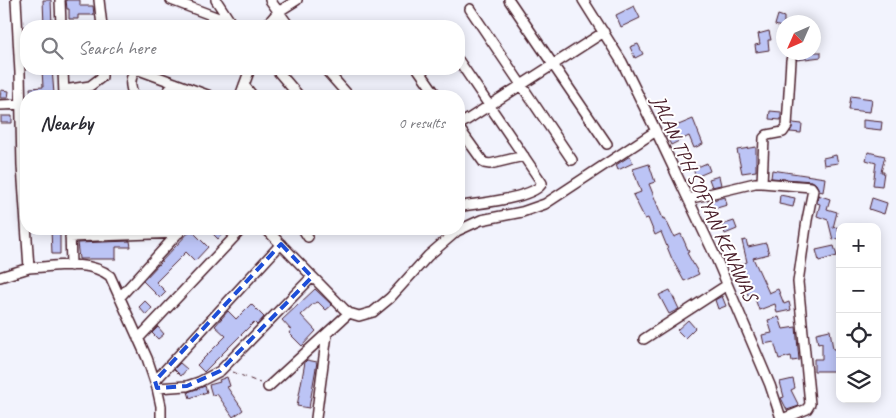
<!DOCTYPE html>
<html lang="en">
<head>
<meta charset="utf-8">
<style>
	:root { --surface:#fff; --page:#f2f2f3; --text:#2b2b33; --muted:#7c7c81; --line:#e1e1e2 }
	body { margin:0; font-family:Caveat,sans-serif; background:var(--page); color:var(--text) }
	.controls { position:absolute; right:15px; bottom:15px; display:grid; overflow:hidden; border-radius:10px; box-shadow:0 2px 12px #0003 }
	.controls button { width:45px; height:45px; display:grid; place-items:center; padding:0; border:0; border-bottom:1px solid var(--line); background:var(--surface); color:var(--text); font:25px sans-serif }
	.compass { position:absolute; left:776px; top:15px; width:45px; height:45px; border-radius:50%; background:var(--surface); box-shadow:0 2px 12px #0003; rotate:225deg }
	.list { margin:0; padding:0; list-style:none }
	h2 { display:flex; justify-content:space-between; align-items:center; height:65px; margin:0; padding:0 20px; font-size:21px }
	h2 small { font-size:16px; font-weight:400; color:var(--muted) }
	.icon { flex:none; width:28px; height:28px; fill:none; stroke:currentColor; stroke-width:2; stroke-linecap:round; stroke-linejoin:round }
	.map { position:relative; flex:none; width:896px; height:418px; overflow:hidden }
	.search { position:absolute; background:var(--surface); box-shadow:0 2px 12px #0003; left:20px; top:20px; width:445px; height:55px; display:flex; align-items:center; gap:12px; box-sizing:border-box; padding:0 18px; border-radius:20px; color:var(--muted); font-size:19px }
	.panel { position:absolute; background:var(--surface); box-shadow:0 2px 12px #0003; left:20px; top:90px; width:445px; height:145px; border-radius:20px }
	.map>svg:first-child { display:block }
	.building { fill:#bcc4f5; stroke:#4a1f2b }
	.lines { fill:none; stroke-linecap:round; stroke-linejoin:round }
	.minor-casing { stroke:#4a1f2b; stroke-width:12 }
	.path { stroke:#4a1f2b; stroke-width:1; stroke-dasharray:5 4; stroke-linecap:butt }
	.minor { stroke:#fff; stroke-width:9 }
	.marked { fill:none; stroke:#1d4ed8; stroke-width:4; stroke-dasharray:10 6; stroke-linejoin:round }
	.labels { text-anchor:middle; stroke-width:4; stroke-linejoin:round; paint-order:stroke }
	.street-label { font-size:20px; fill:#4a1f2b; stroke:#fff }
</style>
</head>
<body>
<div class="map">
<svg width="896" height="418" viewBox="0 0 896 418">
	<rect width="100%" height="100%" fill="#f2f3fd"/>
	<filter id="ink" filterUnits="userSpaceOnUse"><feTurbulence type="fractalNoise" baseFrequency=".02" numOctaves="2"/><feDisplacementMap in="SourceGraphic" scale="10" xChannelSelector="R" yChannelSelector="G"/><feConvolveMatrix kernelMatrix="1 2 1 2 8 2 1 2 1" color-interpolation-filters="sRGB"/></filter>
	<g filter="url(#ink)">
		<path class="building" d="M43 0H51L52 26H44Z
			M66 0H80V6H93L94 15H78V19H69V9H67Z
			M634 6 640 18 621 27 616 15Z
			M778 15 784 17V28L775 25Z
			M769 31 771 40H768L769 50 756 52 755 45 760 44 758 34Z
			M638 44 643 54 635 58 630 47Z
			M794 52H821V57L797 60Z
			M42 69H52L54 94 31 96 30 88 43 87Z
			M1 90 9 91 8 98H0Z
			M851 96 872 99 870 112 849 110Z
			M770 111 781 112V120L769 119Z
			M1 116H12V123H1Z
			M693 119 703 144 694 148 689 136 671 145 664 131Z
			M863 120 882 122 881 130 863 128Z
			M793 123 802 124 801 133 790 132Z
			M756 147V171L742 173 737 150Z
			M868 152 885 156 881 172H884L882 186 873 185 876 163 866 160Z
			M836 155 838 163 824 165 823 158Z
			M630 156 633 163 618 170 616 165Z
			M707 163 710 171 696 177 693 169Z
			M649 164 655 182 649 184 663 219 665 218 674 237 681 234 689 252 687 253 699 274 684 281 672 259 661 232 655 235 648 218 645 219 633 195 641 192 633 169Z
			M772 170 825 178 823 192 819 191 816 184 812 181 771 178Z
			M719 176 721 185 712 187 709 179Z
			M780 195 795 198 793 207 779 204Z
			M818 195 830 199 827 209 837 212 833 228 837 227 840 238 833 240 828 220 817 216 820 204 817 203Z
			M725 197 727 205 710 210 708 201Z
			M872 198 887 203 884 214 869 209Z
			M734 221 737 229 725 234 722 225Z
			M51 229H60V254H52Z
			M215 229H227L218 239 212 233Z
			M191 230 208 247 195 261 186 252 156 282 166 292 160 298 143 281Z
			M746 240 748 247 766 243 769 254 753 258 769 293 778 289 784 304 789 302 791 310 777 313 775 304 759 310 753 293 748 295 736 267 747 262 742 241Z
			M130 241 131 247H116V259H79L77 243Z
			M834 246 837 256 819 261 816 250Z
			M315 289 332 305 326 310 318 302 313 304 301 315 316 331 302 346 289 333 291 330 282 320Z
			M670 290 679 309 669 314 659 295Z
			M722 296 726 306 718 309 715 300Z
			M145 301 152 308 146 315 139 307Z
			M251 304 264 317 257 325 254 322 204 372 197 365 226 336 215 326 228 311 236 319Z
			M779 317 783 329 796 327 799 360 792 361 791 356 779 359 774 342 764 344 762 335 772 333 768 320Z
			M688 320 695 328 685 338 677 330Z
			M158 327 164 334 158 339 152 333Z
			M830 330 833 349H836L835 371H814V359H822V343L818 344 816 333Z
			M307 360 317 362 309 408 297 406 305 362Z
			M180 363 187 369 181 376 174 369Z
			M227 377 230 386 227 387 243 410 233 417 217 394 212 395 209 385 220 382 219 380Z
			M793 379 795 388 791 390 799 406 787 410 781 398 784 397 780 382Z
			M205 386 207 392 190 398 188 392Z"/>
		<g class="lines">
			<g class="minor-casing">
				<path id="minor" d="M16 0 20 73 22 166 29 268C54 267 88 259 110 276L147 358 157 388 187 386 199 382 220 371 312 277
					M60 0 61 26
					M99 0 102 26
					M171 0 240 26
					M216 0 231 23
					M270 0 289 26
					M509 0 607 144
					M583 0 622 62 656 131 716 258 770 385 781 418
					M470 9 572 160
					M266 26 278 12 297 0
					M459 61 542 183C535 198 480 203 463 206
					M63 69 64 96
					M276 69 299 96
					M325 69 349 96
					M418 69 437 96
					M244 85 253 96
					M64 90 90 86 102 77V69
					M134 96C130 86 129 80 135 71L139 70 210 96
					M164 96 175 83
					M240 96 250 69
					M0 105 25 104
					M459 125 604 32
					M459 128 484 163 490 164 524 156
					M762 183 811 187 813 190 807 220 798 282 810 404 807 409 785 418
					M688 199 755 183H762L764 138 767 135 783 132 787 126 791 60
					M70 229 71 266
					M266 229 344 309 349 313 359 316 373 312 390 298 428 256 457 231 481 220 522 212 545 204 656 131
					M303 229 308 237
					M70 237 179 233
					M0 277 29 268
					M120 297 180 231
					M138 339 242 229
					M644 339 727 285
					M155 381 281 244
					M268 387 349 313
					M157 388 161 406V418
					M316 418 327 334"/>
			</g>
			<path class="path" d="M233 372 260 383"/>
			<use href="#minor" class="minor"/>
		</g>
	</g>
	<path class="marked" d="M281 244 312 277 220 371 187 386 157 388 155 381Z"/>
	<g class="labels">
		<g class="street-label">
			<text transform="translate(705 198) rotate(65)" y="7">JALAN TPH SOFYAN KENAWAS</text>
		</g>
	</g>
</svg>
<div class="controls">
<button>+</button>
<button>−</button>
<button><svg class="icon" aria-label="locate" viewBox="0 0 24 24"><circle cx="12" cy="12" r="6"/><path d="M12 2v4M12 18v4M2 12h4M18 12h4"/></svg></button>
<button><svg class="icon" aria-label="layers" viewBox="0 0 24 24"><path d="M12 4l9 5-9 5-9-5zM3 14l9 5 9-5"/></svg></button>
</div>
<svg class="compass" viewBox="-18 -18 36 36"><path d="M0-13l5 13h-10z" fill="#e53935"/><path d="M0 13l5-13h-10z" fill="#7c7c81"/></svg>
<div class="search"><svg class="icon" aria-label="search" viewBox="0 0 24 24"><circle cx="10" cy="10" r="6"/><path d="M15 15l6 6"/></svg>Search here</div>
<section class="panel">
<h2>Nearby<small>0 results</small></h2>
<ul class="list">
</ul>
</section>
</div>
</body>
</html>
